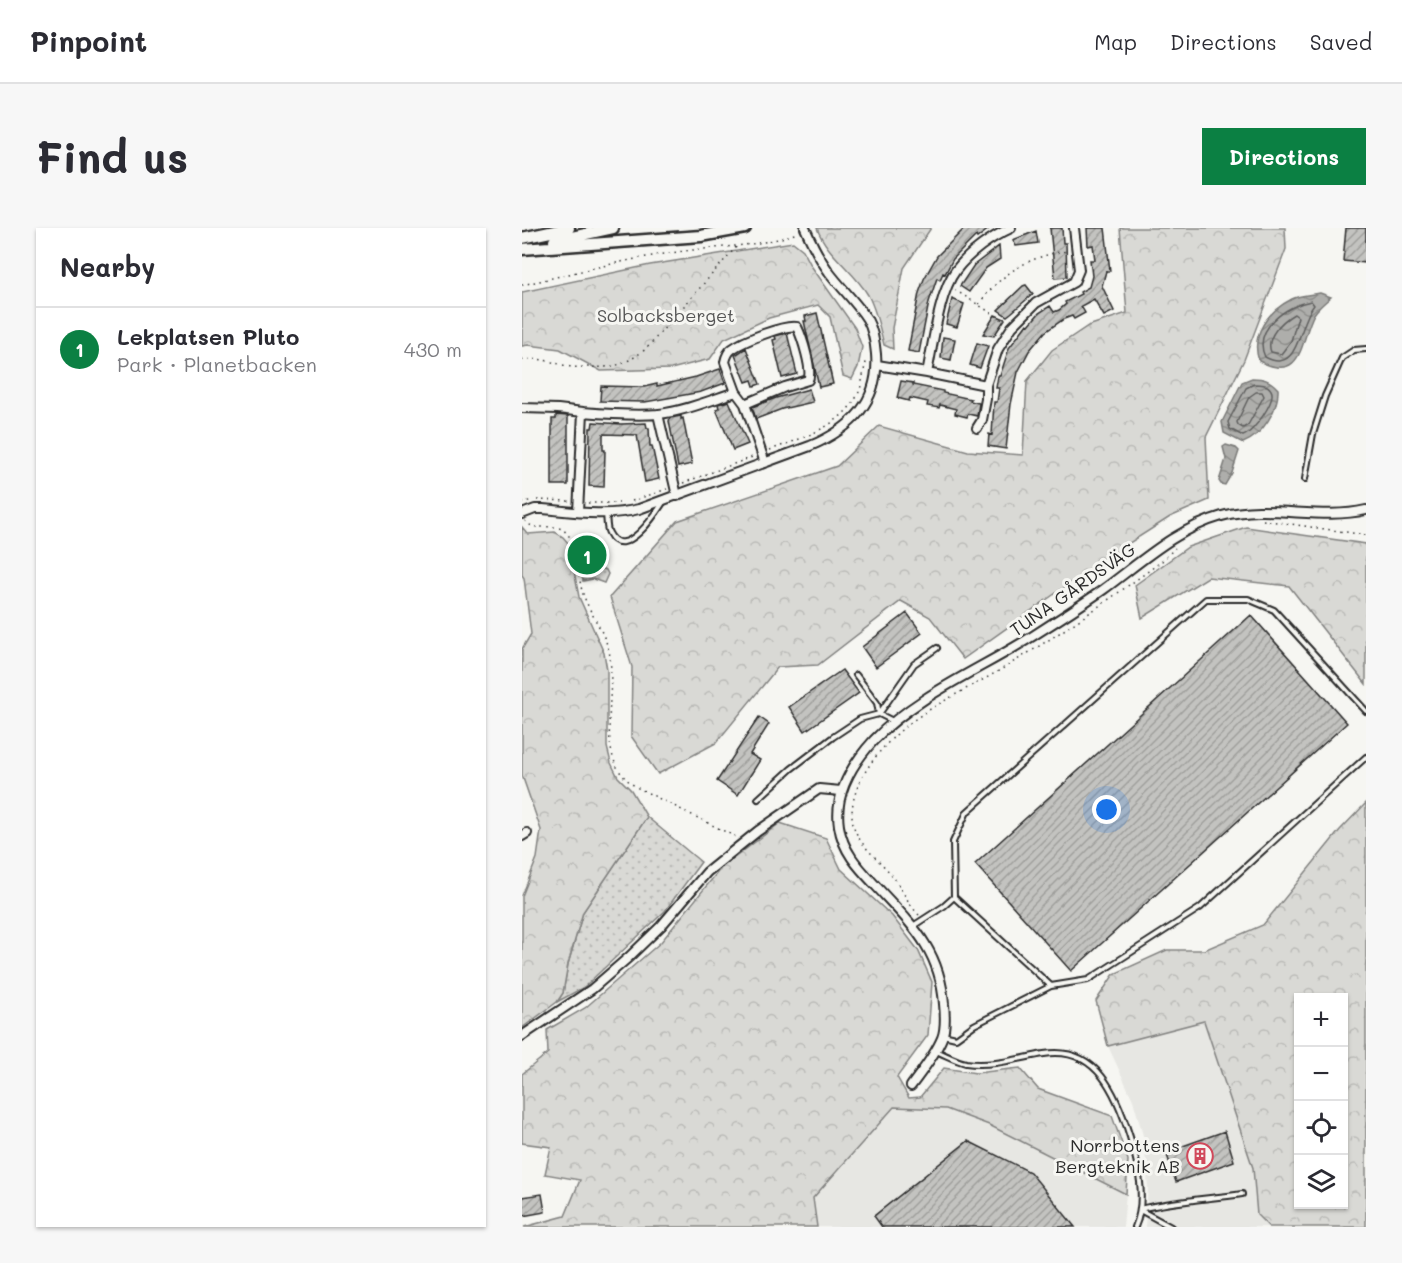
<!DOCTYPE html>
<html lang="en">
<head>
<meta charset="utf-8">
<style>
	:root { --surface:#fff; --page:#f7f7f7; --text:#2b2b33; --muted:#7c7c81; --line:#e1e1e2; --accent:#0b8043 }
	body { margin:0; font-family:Mali,sans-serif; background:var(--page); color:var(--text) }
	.controls { position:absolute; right:18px; bottom:18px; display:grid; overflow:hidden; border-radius:0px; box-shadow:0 2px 4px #0004 }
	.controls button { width:54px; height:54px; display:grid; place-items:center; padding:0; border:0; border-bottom:2px solid var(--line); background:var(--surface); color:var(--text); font:30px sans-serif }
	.you { position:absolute; left:585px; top:582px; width:21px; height:21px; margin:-15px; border:4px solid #fff; border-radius:50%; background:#1a73e8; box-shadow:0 0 0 9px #1a73e833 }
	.badge { display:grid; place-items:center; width:39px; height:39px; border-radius:50%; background:var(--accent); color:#fff; font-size:20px; font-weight:700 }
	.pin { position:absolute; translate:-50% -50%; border:3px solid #fff; box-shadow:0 2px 6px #0006 }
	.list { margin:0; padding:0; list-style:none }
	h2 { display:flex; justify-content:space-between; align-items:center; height:78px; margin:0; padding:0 24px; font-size:26px }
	h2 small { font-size:20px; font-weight:400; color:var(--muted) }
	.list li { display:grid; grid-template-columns:39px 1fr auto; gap:18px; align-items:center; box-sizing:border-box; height:84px; padding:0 24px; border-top:2px solid var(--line) }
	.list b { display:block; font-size:22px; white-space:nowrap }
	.list p { margin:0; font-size:20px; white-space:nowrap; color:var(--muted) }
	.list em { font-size:20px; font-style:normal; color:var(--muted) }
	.icon { flex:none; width:33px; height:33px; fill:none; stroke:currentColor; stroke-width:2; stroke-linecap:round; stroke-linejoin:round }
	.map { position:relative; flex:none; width:844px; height:999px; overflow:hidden; border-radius:0px }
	header { display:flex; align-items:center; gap:36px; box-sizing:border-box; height:84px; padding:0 30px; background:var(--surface); border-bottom:2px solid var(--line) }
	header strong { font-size:28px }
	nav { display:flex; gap:33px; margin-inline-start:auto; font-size:21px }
	.intro { display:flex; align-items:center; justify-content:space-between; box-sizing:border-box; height:144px; padding:0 36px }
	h1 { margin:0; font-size:42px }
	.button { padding:15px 27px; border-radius:0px; background:var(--accent); color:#fff; font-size:21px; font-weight:700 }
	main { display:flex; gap:36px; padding:0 36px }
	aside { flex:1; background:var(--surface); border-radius:0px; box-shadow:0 2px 4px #0004 }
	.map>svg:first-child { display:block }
	.built { fill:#e7e7e3 }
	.grass { fill:url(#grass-dots); stroke:#828280; stroke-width:1.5 }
	.forest { fill:url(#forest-crowns); stroke:#828280; stroke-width:1.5; fill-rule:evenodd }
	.water { fill:url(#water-waves); stroke:#7a7a78; stroke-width:1.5 }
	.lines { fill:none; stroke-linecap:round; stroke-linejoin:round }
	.shore { stroke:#5f5f5e; stroke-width:1.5 }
	.building { fill:url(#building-hatch); stroke:#2b2b2b; stroke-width:1.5 }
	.service-casing { stroke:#2b2b2b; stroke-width:8 }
	.minor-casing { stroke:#2b2b2b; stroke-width:12 }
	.secondary-casing { stroke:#2b2b2b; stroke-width:15 }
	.path { stroke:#2b2b2b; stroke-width:1.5; stroke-dasharray:1.5 4.5; stroke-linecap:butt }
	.service { stroke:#f6f6f2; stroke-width:4 }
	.minor { stroke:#f6f6f2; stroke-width:8 }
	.secondary { stroke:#f6f6f2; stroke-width:10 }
	.labels { text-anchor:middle; stroke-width:6; stroke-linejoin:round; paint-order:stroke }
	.park-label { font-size:18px; fill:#565656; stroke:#f6f6f2 }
	.street-label { font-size:18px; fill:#2b2b2b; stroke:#f6f6f2 }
	.poi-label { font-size:18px; fill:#2b2b2b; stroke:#f6f6f2; text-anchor:end }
</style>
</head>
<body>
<header>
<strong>Pinpoint</strong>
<nav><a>Map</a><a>Directions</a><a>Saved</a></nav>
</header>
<div class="intro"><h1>Find us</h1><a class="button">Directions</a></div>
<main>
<aside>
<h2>Nearby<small></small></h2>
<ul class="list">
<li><span class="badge">1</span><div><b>Lekplatsen Pluto</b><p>Park · Planetbacken</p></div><em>430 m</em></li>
</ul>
</aside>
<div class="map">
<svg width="844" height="999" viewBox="0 0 844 999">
	<defs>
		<pattern id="grass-dots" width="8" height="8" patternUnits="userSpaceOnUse" patternTransform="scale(1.5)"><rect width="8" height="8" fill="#d9d9d5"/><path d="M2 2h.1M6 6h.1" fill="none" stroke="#babab7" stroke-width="1.8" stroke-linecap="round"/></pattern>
		<pattern id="forest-crowns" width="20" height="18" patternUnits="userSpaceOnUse" patternTransform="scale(1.5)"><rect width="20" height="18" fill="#d9d9d5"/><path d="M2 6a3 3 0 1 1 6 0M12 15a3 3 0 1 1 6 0" fill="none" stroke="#babab7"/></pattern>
		<pattern id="water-waves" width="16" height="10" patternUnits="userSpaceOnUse" patternTransform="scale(1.5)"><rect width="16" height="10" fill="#aeaeab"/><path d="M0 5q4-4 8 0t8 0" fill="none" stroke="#8e8e8b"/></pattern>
		<pattern id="building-hatch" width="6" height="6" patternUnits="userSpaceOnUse" patternTransform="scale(1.5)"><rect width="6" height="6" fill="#c3c3c0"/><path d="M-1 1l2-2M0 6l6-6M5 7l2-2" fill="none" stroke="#9f9f9c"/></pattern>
	</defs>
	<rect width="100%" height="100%" fill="#f6f6f2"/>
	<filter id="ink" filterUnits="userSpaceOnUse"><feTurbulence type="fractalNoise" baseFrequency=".0167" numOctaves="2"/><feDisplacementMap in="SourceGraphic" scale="12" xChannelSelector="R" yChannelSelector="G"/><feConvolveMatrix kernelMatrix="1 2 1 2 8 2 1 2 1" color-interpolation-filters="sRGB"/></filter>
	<g filter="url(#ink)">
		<path class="built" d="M682 792 731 940 735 987 747 999H623L626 960 622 911 611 872 586 818Z
			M371 879 424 881 467 897 604 966 601 999H295L291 970Z"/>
		<path class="grass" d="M68 314 72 319 77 340 84 342 86 346 82 355 71 351 61 353 54 315Z
			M125 589 179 634 143 683 62 759 35 774 41 765 46 736 61 684Z"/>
		<path class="forest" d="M295 0H409L382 40 370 100 371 121 362 117C358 100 354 82 346 67 332 43 304 26 295 0Z
			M598 0H763L764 21 722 132 684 209 687 272 648 289 579 333 441 431 408 389 379 373 296 437 256 439 194 515 136 546 109 508 110 439 88 369 155 293 315 238 357 198 446 223 501 227 505 153 530 122 566 98 605 85Z
			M271 14 281 22 290 39 333 100 340 119 336 139 330 151 321 148 308 89 296 77 247 90 202 111 188 131 149 141 79 143 38 121 6 117 0 118V64L128 37Z
			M0 299 6 306 33 304 41 309 47 316 57 369 82 425 85 442V519L89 535 96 549 109 562 125 589 61 684 46 736 41 765 35 774 0 800V668L15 630 19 602 0 547V421L9 406 2 350 0 347Z
			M724 299 844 316V456L767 358 686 349 620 390 613 357 666 319Z
			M844 575V999H747L735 987 731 940 682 793 586 818 574 773 592 746 645 722H682L741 697 818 602ZM776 770H822V976H776Z
			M258 595 304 610 319 641 370 688 396 722 410 754 406 807 375 849 387 870 398 869 422 840 454 845 498 840 516 861 590 888 606 932 604 966 467 897 424 881 372 879 291 970 295 999H2L43 988 58 952 23 946 29 919 0 915V846L26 825 25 802 63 780 139 714 199 640Z"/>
		<path class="water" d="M798 65 809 69C803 74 796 80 792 86 778 112 782 156 737 133 728 107 746 83 770 71 778 67 789 67 798 65Z
			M730 150C742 150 748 152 756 161 757 181 740 208 721 215L702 205 700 194 720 154Z
			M704 217 714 220 717 223 710 245 703 257 699 256 697 253 704 231 701 219Z"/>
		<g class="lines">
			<path class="shore" d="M789 73 792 77C776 95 778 148 743 129 730 101 765 77 789 73Z
				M772 86 776 89 769 113 759 126 749 124C743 109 760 93 772 86Z
				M732 156C738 156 746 156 749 162 755 172 731 205 721 208L708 201 706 194 724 160Z
				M734 164H740L742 168 726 197 721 200 716 197 715 194 727 169Z"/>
		</g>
		<path class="building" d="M443 0H468L455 10 454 8 431 31 423 46 421 45 418 52 415 50 407 74 397 125 386 123 397 65 402 51 415 28Z
			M528 0H540L541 15H544L545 49 533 50Z
			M565 0H583L588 43H584L580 58 592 83 582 88 572 71 559 78 563 85 552 91 550 88 542 91 523 104 507 123 496 144 489 176 484 221 466 218 467 206 470 207 472 174H475L477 160H474L476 148H478L487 120 505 96 507 97 517 85 528 78 532 84 537 82 544 76 543 74 559 66 558 64 567 59 570 48 568 32H573L571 17 566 18Z
			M824 0H844V35L821 33Z
			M514 3 516 15 494 18 491 12Z
			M477 18 478 31 464 40 447 64 438 58 452 37Z
			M504 57 511 66 489 85 485 88 476 82 501 58Z
			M430 71 442 76 435 99 424 96Z
			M295 85 311 156 297 159 282 93H284L283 88Z
			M473 87 483 91 472 108 461 106Z
			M265 105 275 146 260 150 251 112 254 111 253 108Z
			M421 109 433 111 429 132 419 130Z
			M455 115 466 118 458 140 448 137Z
			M224 120 238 156 232 158 230 152 224 154 213 127Z
			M198 141 203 155 179 164 123 174 78 173 79 158 122 159 135 156V158L174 149Z
			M379 153 391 155V157L421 163V165L449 171 448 173 457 175 455 188 446 186 445 189 433 186 434 181 418 177 417 180 405 178 406 174 388 170 387 173 375 170Z
			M287 161 291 174 260 181 234 191 230 179 254 170Z
			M207 173 226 216 211 222 194 181 197 180 196 176Z
			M34 187 46 188V257H30V191H34Z
			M159 188V191L161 190 170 236 156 239 147 193 148 190Z
			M71 194 99 196 124 195 125 200H127L128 218H130L137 251 123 254 115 207 81 206V222H83L82 259 67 258 68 200H70Z
			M385 385 400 405 354 439 340 419Z
			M729 387 825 495 549 743 453 636Z
			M320 442 337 465 283 503 267 479Z
			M237 489 247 496 228 526 238 532 216 567 195 553Z
			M703 903 712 933 654 954 644 924Z
			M446 913 508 944 553 999H360L352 988Z
			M20 966 23 984 0 988V969Z"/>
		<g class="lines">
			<g class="service-casing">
				<path id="service" d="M783 251 791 206 803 168 820 130 832 122 844 121
					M84 286C85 292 84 300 87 305 102 335 135 284 142 273
					M334 447 355 475 357 486 371 493
					M236 571 269 541 311 509 338 491 357 486 392 436 415 420
					M391 698 422 678 432 669
					M529 758 566 752 678 680 844 529
					M421 807 434 810 452 797 529 758 432 669 431 614 445 584 684 371H726L752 382 844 483
					M414 823C424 827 434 833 444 835 469 839 498 830 522 826 575 817 595 867 608 909 616 936 625 972 613 999
					M618 981C652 973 686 971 720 966
					M618 982 649 999"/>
			</g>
			<g class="minor-casing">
				<path id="minor" d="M355 137 405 145 464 157
					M405 145C411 117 417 64 434 42 447 25 469 9 489 0
					M223 176 214 164 203 134C204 129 206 124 210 121 221 113 263 96 275 99 280 109 291 143 286 152L263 159 223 176 243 235
					M0 180 36 181 61 184 56 284
					M61 184C86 186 112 188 137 186 163 183 189 172 214 164
					M136 186 155 268
					M455 200 460 192 464 171V157L476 121 490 99 514 75 552 54 557 42 552 0
					M0 286 13 281H21C53 284 85 289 117 281L288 218C329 201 358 174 354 126 353 114 351 102 345 91 334 74 319 60 307 44 297 30 290 16 283 0
					M0 608 5 605
					M0 808 70 761 107 729 139 698 185 644 236 603 297 561 319 563
					M389 858C400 843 413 827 420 810 424 800 423 786 422 776 418 721 389 696 354 658 337 640 321 624 317 598 312 565 331 535 352 512 397 465 463 440 517 404 539 390 561 376 582 361 619 334 654 301 700 288 747 275 797 293 844 282"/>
			</g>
			<g class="secondary-casing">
				<path id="secondary" d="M0 10 47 0
					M32 13 91 0
					M0 21 179 8 223 0"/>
			</g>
			<path class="path" d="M0 57C49 46 99 32 149 25 191 18 235 20 275 5
				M433 62 482 93
				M457 76C479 45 509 27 546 23
				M0 132C19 129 28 134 45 138 51 140 58 139 64 139 92 140 101 138 124 121L215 18
				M248 222C280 210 322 198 337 164 341 154 341 142 345 132
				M161 255 233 228
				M15 272 49 273
				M110 273 145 261
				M0 275 10 272
				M66 275H97
				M741 292 844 307
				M3 293C13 305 29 294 41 302 57 312 55 349 61 366 68 386 86 409 88 429 92 462 80 510 95 539 99 547 106 553 114 559L214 609
				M397 687C385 675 379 658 369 646 353 627 330 613 330 586 330 555 354 525 376 505 405 478 451 459 485 438 538 406 590 370 640 333L653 320"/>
			<use href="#service" class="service"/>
			<use href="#minor" class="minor"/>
			<use href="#secondary" class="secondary"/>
		</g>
	</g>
	<defs>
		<g id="building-ring" transform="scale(1.35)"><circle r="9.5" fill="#f6f6f2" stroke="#d1495b" stroke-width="1.5"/><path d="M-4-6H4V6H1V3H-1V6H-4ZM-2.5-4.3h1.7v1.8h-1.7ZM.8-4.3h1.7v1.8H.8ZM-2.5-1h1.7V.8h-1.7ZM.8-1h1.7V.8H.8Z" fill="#d1495b"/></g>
	</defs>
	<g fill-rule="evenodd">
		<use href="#building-ring" x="678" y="928"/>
	</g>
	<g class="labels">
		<g class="park-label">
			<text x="144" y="94">Solbacksberget</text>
		</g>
		<g class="street-label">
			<text transform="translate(551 362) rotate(-35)" y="6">TUNA GÅRDSVÄG</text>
		</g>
		<g class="poi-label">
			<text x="658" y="924">Norrbottens<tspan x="658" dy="21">Bergteknik AB</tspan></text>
		</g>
	</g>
</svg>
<div class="controls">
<button>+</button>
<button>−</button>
<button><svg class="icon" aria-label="locate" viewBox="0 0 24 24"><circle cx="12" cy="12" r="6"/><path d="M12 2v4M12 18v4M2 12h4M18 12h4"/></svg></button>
<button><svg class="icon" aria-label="layers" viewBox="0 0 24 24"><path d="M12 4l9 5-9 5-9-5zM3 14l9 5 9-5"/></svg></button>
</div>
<div class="you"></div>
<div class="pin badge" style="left:65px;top:327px">1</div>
</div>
</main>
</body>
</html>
